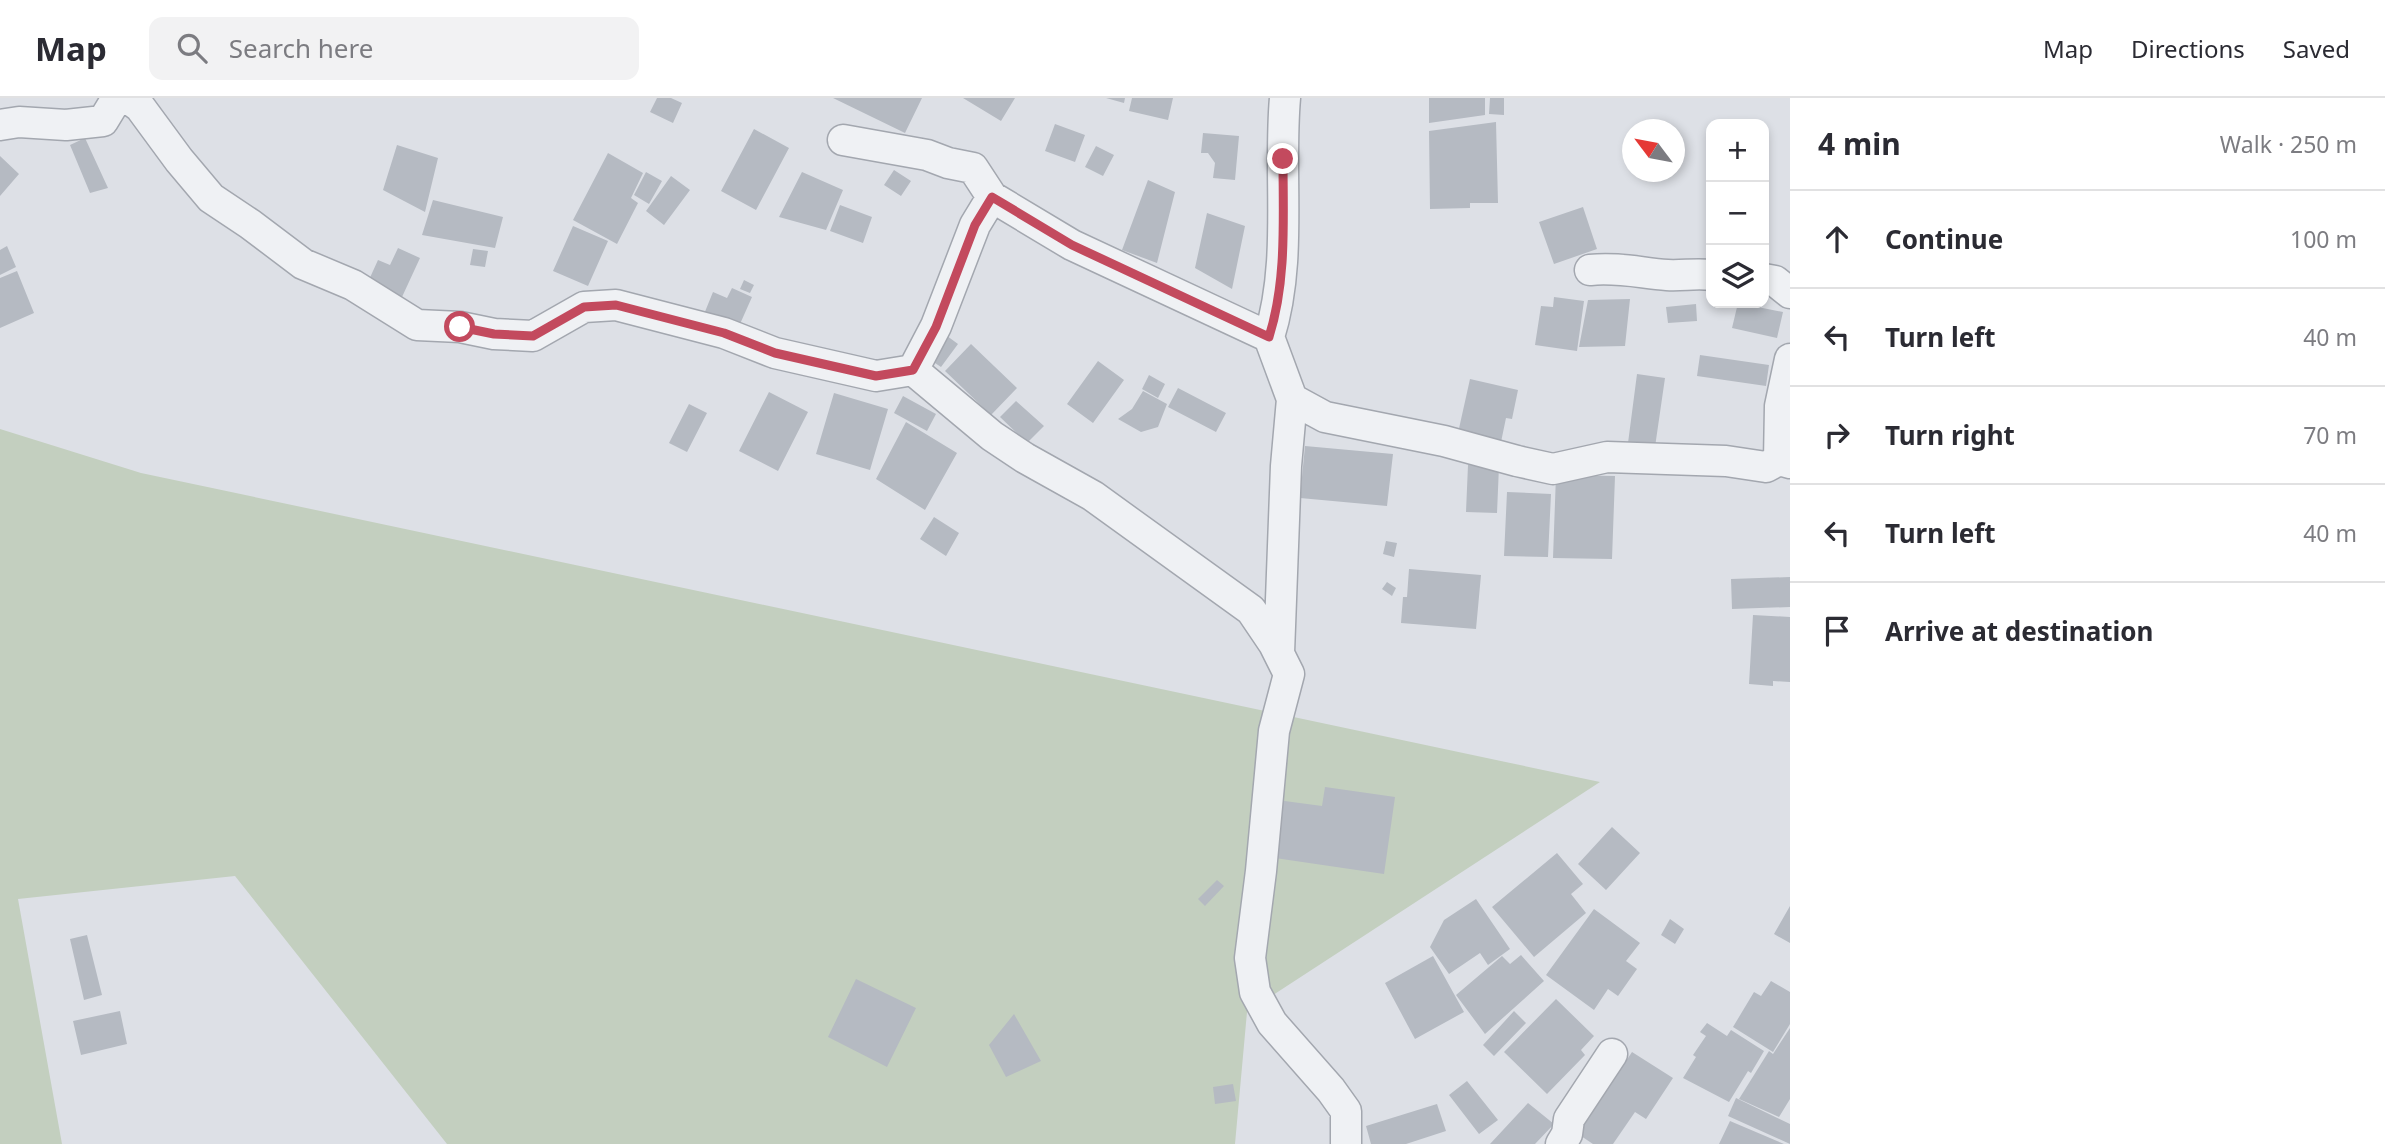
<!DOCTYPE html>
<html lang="en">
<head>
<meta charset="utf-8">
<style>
	:root { --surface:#fff; --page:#f2f2f3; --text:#2b2b33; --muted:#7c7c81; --line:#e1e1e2 }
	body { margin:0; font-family:"Noto Sans",sans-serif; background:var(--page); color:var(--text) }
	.controls { position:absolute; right:21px; top:21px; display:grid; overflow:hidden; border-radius:14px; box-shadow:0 4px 10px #0003 }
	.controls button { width:63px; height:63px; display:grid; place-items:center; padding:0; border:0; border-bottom:2px solid var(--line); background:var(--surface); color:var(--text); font:35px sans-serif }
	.compass { position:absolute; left:1622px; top:21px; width:63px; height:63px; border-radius:50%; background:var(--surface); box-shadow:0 4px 10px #0003; rotate:302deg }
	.stop { position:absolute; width:21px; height:21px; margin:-16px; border:5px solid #c34a5e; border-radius:50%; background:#fff }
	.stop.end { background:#c34a5e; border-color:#fff; box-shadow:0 2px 7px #0008 }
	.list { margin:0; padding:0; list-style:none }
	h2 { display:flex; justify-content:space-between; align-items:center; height:91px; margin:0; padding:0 28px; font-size:30px }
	h2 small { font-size:23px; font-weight:400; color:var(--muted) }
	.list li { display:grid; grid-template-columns:46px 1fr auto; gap:21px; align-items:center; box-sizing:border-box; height:98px; padding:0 28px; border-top:2px solid var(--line) }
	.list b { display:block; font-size:26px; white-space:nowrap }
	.list em { font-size:23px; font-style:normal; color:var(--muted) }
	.icon { flex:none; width:38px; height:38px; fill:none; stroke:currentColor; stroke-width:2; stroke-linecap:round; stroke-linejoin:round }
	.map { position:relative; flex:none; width:1790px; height:1046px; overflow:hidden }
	header { display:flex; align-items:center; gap:42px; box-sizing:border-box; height:98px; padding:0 35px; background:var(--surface); border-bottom:2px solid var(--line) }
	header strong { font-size:33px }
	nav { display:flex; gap:38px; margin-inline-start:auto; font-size:24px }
	.search { width:490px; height:63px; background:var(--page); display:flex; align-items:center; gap:18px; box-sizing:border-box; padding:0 24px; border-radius:14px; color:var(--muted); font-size:26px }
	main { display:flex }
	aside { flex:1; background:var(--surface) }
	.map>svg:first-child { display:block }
	.green { fill:#c3cfbf }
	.building { fill:#b5bac2 }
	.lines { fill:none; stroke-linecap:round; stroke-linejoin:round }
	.street-casing { stroke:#a3a7af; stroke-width:33 }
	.street { stroke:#eff1f4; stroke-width:30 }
	.route { stroke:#c34a5e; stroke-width:9 }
</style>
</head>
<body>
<header>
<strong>Map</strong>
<div class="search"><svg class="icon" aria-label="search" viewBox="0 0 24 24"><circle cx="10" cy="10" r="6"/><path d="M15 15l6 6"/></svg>Search here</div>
<nav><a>Map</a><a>Directions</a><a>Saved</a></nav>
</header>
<main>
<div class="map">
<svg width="1790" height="1046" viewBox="0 0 1790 1046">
	<rect width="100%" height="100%" fill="#dde0e6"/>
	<path class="green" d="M0 331 141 375 1600 684 1247 914 1235 1046H447L235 778 18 801 62 1046H0Z"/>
	<path class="building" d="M657 0H671L682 5 673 25 650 14Z
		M833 0H922L905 35Z
		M963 0H1015L1001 23Z
		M1106 0H1125L1124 5Z
		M1132 0H1173L1168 22 1129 13Z
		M1429 0H1485V17L1429 25Z
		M1490 0H1504V17L1489 16Z
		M1496 24 1498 105H1470V110L1430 111 1429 33Z
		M1055 26 1085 37 1075 64 1045 53Z
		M754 31 789 50 756 112 721 93Z
		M1203 35 1239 38 1235 82 1213 80 1215 65 1208 55H1201Z
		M85 40 108 90 90 95 70 47Z
		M397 47 438 60 425 114 383 92Z
		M1096 48 1114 57 1103 78 1085 69Z
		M608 55 643 75 631 100 638 105 617 146 573 122Z
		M0 58 19 76 0 98Z
		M894 72 911 83 901 98 884 87Z
		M646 74 662 83 649 106 634 97Z
		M802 74 843 92 826 132 779 119Z
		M671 78 690 92 664 127 646 113Z
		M1148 82 1175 94 1157 165 1122 152Z
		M433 102 503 119 495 150 422 137Z
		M840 107 872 119 863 145 830 133Z
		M1583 109 1597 151 1554 166 1539 124Z
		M1207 115 1245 128 1232 191 1195 170Z
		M573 128 608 143 588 188 553 173Z
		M7 148 16 169 0 177V152Z
		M398 150 420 160 402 199 368 184 378 162 390 167Z
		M473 151 488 153 485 169 470 167Z
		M17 173 34 215 0 230V180Z
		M744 182 754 187 750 195 740 191Z
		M732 190 752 199 736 235 702 221 713 194 727 200Z
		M1554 199 1584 203 1577 253 1535 247 1541 208 1553 209Z
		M1630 201 1625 248 1579 249 1588 202Z
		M1738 205 1783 214 1777 240 1732 230Z
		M1696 206 1697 223 1668 225 1666 209Z
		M943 235 958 246 941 269 926 259Z
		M971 246 1017 290 991 317 945 273Z
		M1700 257 1769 267 1766 288 1697 278Z
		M1098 263 1124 282 1093 325 1067 306Z
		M1637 276 1665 280 1655 349 1628 345Z
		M1149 277 1165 286 1158 300 1142 291Z
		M1470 281 1518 292 1512 321 1506 320 1501 344 1458 335Z
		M1178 290 1226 315 1216 334 1168 309Z
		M1143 293 1167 306 1158 329 1141 334 1118 321 1132 311Z
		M769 294 808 314 778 373 739 353Z
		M834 295 888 311 870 372 816 356Z
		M903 298 936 316 927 333 894 315Z
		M1016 303 1044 328 1027 345 1000 319Z
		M689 306 707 315 687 354 669 345Z
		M906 324 957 355 925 412 876 381Z
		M1305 348 1393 356 1387 408 1300 400Z
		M1468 367 1499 368 1497 415 1466 414Z
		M1556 377 1615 378 1612 461 1553 460Z
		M1507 394 1551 396 1548 459 1504 458Z
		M934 419 959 435 946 458 920 441Z
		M1386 443 1397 445 1394 459 1383 456Z
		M1409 471 1481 477 1476 531 1401 525 1403 499H1407Z
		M1790 479V509L1732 511 1731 481Z
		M1387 484 1396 490 1392 498 1382 491Z
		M1753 517 1790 519V584L1773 583V588L1749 586Z
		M1325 689 1395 699 1384 776 1269 759 1277 702 1322 708Z
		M1612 729 1640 755 1606 792 1578 766Z
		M1557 755 1583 786 1571 796 1586 815 1534 859 1492 809Z
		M1217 782 1224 788 1205 808 1198 801Z
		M1476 801 1510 851 1488 867 1480 855 1449 876 1430 849 1444 822Z
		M1790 808V845L1774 836Z
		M1594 811 1640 845 1626 863 1637 871 1618 898 1608 891 1594 912 1546 877Z
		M1670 821 1684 831 1675 846 1661 837Z
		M87 837 102 897 84 902 70 841Z
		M1521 857 1544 883 1485 936 1456 897 1502 858 1510 866Z
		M1433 858 1464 914 1415 941 1385 885Z
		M856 881 916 910 887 969 828 939Z
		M1771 883 1790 894V926L1773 954 1733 929 1754 894 1761 898Z
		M1556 901 1594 938 1581 952 1585 957 1547 996 1504 954Z
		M120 913 127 946 81 957 73 923Z
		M1514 913 1526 925 1494 958 1483 947Z
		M1014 916 1041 963 1006 979 989 947Z
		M1707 925 1727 938 1731 932 1764 953 1751 975 1748 973 1729 1004 1683 980 1696 959 1693 957 1706 938 1700 934Z
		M1790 930V1001L1779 1019 1739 1001 1769 953 1773 956Z
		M1632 954 1673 980 1646 1021 1635 1014 1613 1046H1593L1578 1036Z
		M1467 983 1498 1022 1479 1036 1449 997Z
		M1233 986 1236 1003 1215 1006 1213 989Z
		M1736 1000 1790 1026V1046L1728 1018Z
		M1528 1005 1554 1026 1535 1046H1490Z
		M1437 1006 1446 1033 1406 1046H1371L1366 1028Z
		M1730 1023 1784 1046H1719Z"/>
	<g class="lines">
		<g class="street-casing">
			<path id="street" d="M128 0 140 9 179 62 211 100 250 126 303 166 353 187 417 227 460 229 494 236 533 238 584 209 616 207 724 235 775 255 876 278 913 272 992 338 1025 360 1093 398 1251 512 1274 546 1289 576 1274 633 1261 773 1250 860 1255 894 1272 925 1331 992 1346 1013V1046
				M0 27 19 24 66 27 103 23 117 0
				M843 42 927 57 948 65 973 70 992 99 975 127 936 228 913 272
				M992 99 1072 147 1269 239 1292 301 1325 319 1444 343 1517 363 1553 371 1607 359 1726 363 1766 369 1779 362 1790 365
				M1590 172C1617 169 1641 175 1667 177 1682 178 1696 175 1711 177
				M1764 181 1775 183 1790 195
				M1269 239C1293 162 1278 79 1285 0
				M1779 362 1780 308 1790 261
				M1279 555 1286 368 1292 301
				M1561 1046 1567 1036 1569 1021 1612 956"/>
		</g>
		<use href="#street" class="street"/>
	</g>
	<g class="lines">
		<path class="route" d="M460 229 494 236 533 238 584 209 616 207 724 235 775 255 876 278 913 272 936 229 975 127 992 99 1072 147 1269 239C1287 182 1283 120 1283 61"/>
	</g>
</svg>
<div class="controls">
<button>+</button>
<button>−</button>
<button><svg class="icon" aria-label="layers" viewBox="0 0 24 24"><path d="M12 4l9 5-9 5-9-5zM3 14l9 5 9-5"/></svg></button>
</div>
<svg class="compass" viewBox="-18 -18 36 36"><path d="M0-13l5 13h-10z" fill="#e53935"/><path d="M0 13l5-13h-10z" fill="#7c7c81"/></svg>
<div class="stop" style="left:460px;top:229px"></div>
<div class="stop end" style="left:1283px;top:61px"></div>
</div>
<aside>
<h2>4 min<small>Walk · 250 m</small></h2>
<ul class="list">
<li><svg class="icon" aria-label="ahead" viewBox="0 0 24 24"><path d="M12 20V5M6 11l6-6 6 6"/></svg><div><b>Continue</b></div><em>100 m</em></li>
<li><svg class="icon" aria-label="left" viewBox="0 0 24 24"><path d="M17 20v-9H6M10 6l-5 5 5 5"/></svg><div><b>Turn left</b></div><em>40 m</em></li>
<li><svg class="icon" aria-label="right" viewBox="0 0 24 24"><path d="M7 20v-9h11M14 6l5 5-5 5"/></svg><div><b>Turn right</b></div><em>70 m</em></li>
<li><svg class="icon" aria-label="left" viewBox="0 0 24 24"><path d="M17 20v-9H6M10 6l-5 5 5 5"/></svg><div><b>Turn left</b></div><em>40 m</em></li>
<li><svg class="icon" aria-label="arrive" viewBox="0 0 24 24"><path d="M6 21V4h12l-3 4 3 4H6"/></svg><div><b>Arrive at destination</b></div></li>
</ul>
</aside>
</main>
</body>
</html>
